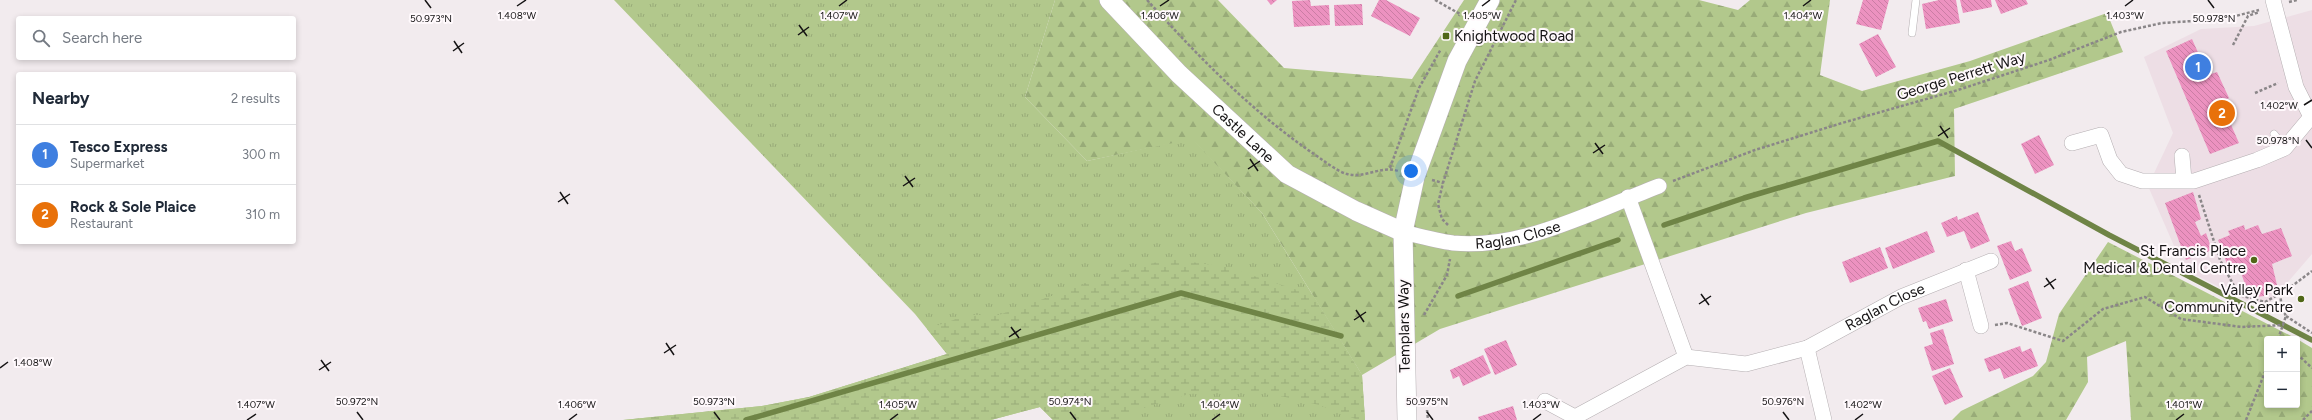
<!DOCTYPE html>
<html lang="en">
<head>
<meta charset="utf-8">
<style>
	:root { --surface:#fff; --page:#f2f2f3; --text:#1f2937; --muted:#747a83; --line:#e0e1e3; --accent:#506717 }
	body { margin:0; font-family:Figtree,sans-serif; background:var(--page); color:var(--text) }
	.controls { position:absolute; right:12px; bottom:12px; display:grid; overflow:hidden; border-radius:4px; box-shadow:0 2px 6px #0003 }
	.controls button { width:36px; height:36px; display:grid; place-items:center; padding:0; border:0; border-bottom:1px solid var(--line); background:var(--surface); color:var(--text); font:20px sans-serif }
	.you { position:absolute; left:1411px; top:171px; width:14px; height:14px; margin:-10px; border:3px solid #fff; border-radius:50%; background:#1a73e8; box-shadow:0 0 0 6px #1a73e833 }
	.badge { display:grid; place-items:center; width:26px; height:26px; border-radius:50%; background:var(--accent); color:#fff; font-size:13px; font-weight:700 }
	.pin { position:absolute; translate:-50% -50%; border:2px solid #fff; box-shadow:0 1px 4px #0006 }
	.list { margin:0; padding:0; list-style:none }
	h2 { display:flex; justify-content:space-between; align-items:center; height:52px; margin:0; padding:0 16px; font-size:17px }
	h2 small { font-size:13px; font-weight:400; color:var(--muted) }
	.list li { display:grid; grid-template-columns:26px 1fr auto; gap:12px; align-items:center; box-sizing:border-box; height:60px; padding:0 16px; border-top:1px solid var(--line) }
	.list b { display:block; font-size:15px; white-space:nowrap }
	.list p { margin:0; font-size:13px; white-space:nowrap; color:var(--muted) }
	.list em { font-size:13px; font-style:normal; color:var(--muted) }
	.icon { flex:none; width:22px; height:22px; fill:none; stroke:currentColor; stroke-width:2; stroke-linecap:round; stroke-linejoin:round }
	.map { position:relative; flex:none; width:2312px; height:420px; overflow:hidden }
	.search { position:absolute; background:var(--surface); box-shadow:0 2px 6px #0003; left:16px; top:16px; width:280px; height:44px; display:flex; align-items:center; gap:10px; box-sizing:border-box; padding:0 14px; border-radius:4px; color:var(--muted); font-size:15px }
	.panel { position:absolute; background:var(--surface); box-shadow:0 2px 6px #0003; left:16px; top:72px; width:280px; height:172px; border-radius:4px }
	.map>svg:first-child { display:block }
	.built { fill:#eddee5 }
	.grass { fill:url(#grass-tufts) }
	.forest { fill:url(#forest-firs) }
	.wetland { fill:url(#wetland-marsh) }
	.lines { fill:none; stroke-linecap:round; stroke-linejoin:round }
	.stream { stroke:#6f8446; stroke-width:5.5 }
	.building { fill:url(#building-back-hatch) }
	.service-casing { stroke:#b5afb2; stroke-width:8 }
	.minor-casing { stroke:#b5afb2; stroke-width:16 }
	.tertiary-casing { stroke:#b5afb2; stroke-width:20 }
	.path { stroke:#8a8688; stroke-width:2.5; stroke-dasharray:3 2; stroke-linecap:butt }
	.service { stroke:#fff; stroke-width:7 }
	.minor { stroke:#fff; stroke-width:15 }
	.tertiary { stroke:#fff; stroke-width:19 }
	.ticks { fill:none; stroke:#151314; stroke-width:1.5 }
	.poi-dot { fill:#506717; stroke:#fff9fc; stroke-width:1.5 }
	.labels { text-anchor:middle; stroke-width:4; stroke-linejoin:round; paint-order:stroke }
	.poi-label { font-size:15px; fill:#151314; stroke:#fff9fc; text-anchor:end }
	.street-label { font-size:15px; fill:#151314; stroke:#fff9fc }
	.ticks-label { font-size:10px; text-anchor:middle; fill:#151314; stroke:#fff9fc; stroke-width:4; stroke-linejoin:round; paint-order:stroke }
</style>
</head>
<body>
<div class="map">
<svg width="2312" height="420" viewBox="0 0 2312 420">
	<defs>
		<pattern id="grass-tufts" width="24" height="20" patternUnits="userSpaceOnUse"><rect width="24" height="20" fill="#b2c88c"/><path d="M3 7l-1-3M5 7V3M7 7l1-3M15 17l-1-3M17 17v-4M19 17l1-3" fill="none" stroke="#98ab78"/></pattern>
		<pattern id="forest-firs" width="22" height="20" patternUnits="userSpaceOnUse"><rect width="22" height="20" fill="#b2c88c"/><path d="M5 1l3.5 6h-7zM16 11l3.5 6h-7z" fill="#98ab78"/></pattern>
		<pattern id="wetland-marsh" width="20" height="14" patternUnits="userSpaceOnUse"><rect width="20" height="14" fill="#b2c88c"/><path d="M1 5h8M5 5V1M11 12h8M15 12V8" fill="none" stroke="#98ab78"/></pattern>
		<pattern id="building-back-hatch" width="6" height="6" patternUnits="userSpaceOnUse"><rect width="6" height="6" fill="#ec92c0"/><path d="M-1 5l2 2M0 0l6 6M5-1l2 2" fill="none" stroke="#ca7da4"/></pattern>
	</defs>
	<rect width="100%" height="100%" fill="#f2ebee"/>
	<path class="built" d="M2312 10V254L2264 310 2184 269 2148 186 2173 133 2144 57 2201 29 2254 26Z"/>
	<path class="grass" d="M614 0H1055L1025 97 1087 161 1192 138 1262 213 1362 375 1365 420H1053L1040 407 991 420H623L762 406 809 397 947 354 915 314Z"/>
	<path class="forest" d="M1055 0H1218L1284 68 1412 79 1464 0H1699L1738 10 1750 0H1830L1820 75 1862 91 1970 61 2107 13 2123 52 1954 109 1955 176 1806 213 1440 329 1362 375 1262 213 1192 139 1087 161 1025 97Z
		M2108 242 2297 339H2267V405H2297V339L2312 348V420H2131L2126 341 2087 357 2088 382 2066 420H1952L1961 411 2033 376 2046 362 2059 314Z"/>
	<path class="wetland" d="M1171 259 1226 267 1313 295 1362 375 1365 420H1358L1319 405 1285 397 1236 390 1189 394 1146 407 1123 420H1053L1040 407 991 420H623L762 406 809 397 947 354 927 329 968 315H999L1126 269Z"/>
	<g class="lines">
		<path class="stream" d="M1664 225 1744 198 1938 141 2109 235 2312 340
			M1458 296 1618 240
			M746 420 1181 293 1341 336"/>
	</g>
	<path class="building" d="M1267 0H1277L1271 5Z
		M1310 0 1311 6 1329 5 1330 25 1294 27 1292 1Z
		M1379 0H1386L1420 18 1410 36 1371 16Z
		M1863 0H1889L1881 30 1856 24Z
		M1939 0H1956L1960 23 1926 29 1922 4Z
		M1960 0H1991L1992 7 1963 13Z
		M1995 0H2026L2028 4 2001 14Z
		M1362 4 1363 25 1335 26 1334 5Z
		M1878 34 1896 67 1876 77 1859 44Z
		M2192 39 2208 75 2217 72 2229 98 2221 102 2239 143 2210 154 2166 51Z
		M2039 135 2054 165 2035 174 2021 144Z
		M2193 192 2201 219 2195 222 2201 236 2206 233 2212 250 2186 260 2165 203Z
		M1978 212 1990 241 1971 249 1964 231 1947 237 1941 223 1957 216 1958 220Z
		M2244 225 2245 230 2258 225 2262 234 2281 228 2292 256 2272 264 2277 285 2271 293 2264 296 2255 297 2247 290 2238 264 2229 269 2218 240 2230 235 2228 231Z
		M1927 231 1935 252 1893 269 1885 248Z
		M2011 241 2015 251 2022 248 2032 271 2010 280 1997 246Z
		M1880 247 1888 268 1850 283 1842 262Z
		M2028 281 2042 318 2022 326 2008 289Z
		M1946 299 1953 321 1929 329 1926 321 1923 322 1918 308Z
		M1943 329 1954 364 1932 371 1924 347 1933 344 1930 333Z
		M1506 340 1517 365 1495 375 1484 349Z
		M2020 346 2022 352 2031 348 2038 366 2004 379 2000 368 1989 372 1984 359Z
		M1483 355 1491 373 1463 386 1459 376 1453 379 1450 370Z
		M1950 368 1963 397 1945 405 1932 376Z
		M1513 406 1517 420H1479L1478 417Z"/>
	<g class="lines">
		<g class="service-casing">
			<path id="service" d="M1912 33 1916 0
				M2274 134 2285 148"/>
		</g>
		<g class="minor-casing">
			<g id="minor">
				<path d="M2273 0 2296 87 2312 119"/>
				<path d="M2072 143 2101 135 2110 160 2121 174 2142 181H2194L2257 160 2285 148 2310 118"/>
				<path d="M2182 156 2184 180"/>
				<path d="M1628 197 1686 357"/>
				<path id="s1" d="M1403 232C1419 236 1437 241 1453 243 1522 250 1596 210 1659 186"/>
				<path d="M1966 270 1981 326"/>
				<path d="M1807 348 1824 420"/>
				<path id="s2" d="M1545 401 1575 417 1686 357 1746 364 1807 348 1901 297 1991 261"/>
			</g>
		</g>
		<g class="tertiary-casing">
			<g id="tertiary">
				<path id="s3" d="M1109 0 1179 74 1287 174 1356 211 1403 232"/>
				<path d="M1407 420 1403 232 1415 177 1457 61 1490 0"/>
			</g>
		</g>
		<path class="path" d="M1147 0C1198 56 1249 109 1311 152 1322 159 1336 171 1347 174 1365 179 1381 165 1398 171
			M1435 0 1460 14 1459 16
			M2289 2 2297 0
			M2233 45 2248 16 2259 12
			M2255 93 2278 83
			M1390 168 1419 88 1441 49
			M1432 180 1443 183
			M1673 181 1755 150 1842 123 1958 90 2049 60 2121 32 2162 23 2224 19 2259 10
			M2199 195 2220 260 2239 295 2265 302 2288 289 2312 271
			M1448 225 1442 219 1438 204 1443 183 1475 81 1516 0
			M1424 315 1447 275 1450 259
			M2286 316 2312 333
			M1995 325 2007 323 2063 341 2103 309 2145 297 2181 319 2242 327 2284 325
			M2278 339 2286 316 2282 308 2280 294
			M2297 354 2312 368
			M1427 410 1428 420
			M2246 420 2267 367
			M2303 420 2312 411"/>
		<use href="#service" class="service"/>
		<use href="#minor" class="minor"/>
		<use href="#tertiary" class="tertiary"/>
	</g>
	<path class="ticks" d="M425 0 431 8M2208 0 2214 8M517 6 526 0M839 6 847 0M1160 6 1169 0M1482 6 1490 0M1803 6 1811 0M2125 6 2133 0M799 25 807 36M798 35 809 27M454 41 462 53M453 51 464 43M2304 105 2312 100M1940 126 1948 138M1938 136 1950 128M2306 140 2312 148M1595 143 1603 154M1593 153 1605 145M1250 159 1258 171M1248 169 1260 161M905 176 913 187M903 186 915 178M560 192 568 204M558 202 570 194M2046 278 2054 289M2044 287 2056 279M1701 294 1709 305M1699 304 1711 296M1356 310 1364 322M1354 320 1366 312M1011 327 1019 338M1009 337 1021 329M666 343 674 355M664 353 676 345M321 360 329 371M0 368 8 362M319 370 331 362M357 412 363 420M714 412 720 420M1070 412 1076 420M1427 412 1433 420M1783 412 1789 420M247 420 256 414M569 420 577 414M890 420 898 414M1212 420 1220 414M1533 420 1541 414M1855 420 1863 414M2176 420 2184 414"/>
	<g class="poi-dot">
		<rect x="1442" y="32" width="8" height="8" rx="2"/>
		<circle cx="2254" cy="260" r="4"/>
		<circle cx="2301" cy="299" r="4"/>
	</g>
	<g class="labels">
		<g class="poi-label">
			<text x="1454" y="41" text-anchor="start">Knightwood Road</text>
			<text x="2246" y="256">St Francis Place<tspan x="2246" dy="17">Medical &amp; Dental Centre</tspan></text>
			<text x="2293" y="295">Valley Park<tspan x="2293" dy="17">Community Centre</tspan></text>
		</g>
		<g class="street-label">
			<text transform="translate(1961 76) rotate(-17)" y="5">George Perrett Way</text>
			<text dy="5" stroke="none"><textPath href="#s3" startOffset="189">Castle Lane</textPath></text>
			<text dy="5" stroke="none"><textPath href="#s1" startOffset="117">Raglan Close</textPath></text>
			<text dy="5" stroke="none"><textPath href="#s2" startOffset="372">Raglan Close</textPath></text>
			<text transform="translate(1404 326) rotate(-91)" y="5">Templars Way</text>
		</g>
	</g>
	<g class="ticks-label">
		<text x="517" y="19">1.408°W</text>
		<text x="839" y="19">1.407°W</text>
		<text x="1160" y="19">1.406°W</text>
		<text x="1482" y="19">1.405°W</text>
		<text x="1803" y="19">1.404°W</text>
		<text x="2125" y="19">1.403°W</text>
		<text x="431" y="22">50.973°N</text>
		<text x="2214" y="22">50.978°N</text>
		<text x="2279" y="109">1.402°W</text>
		<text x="2278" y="144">50.978°N</text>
		<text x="33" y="366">1.408°W</text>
		<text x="357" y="405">50.972°N</text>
		<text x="714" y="405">50.973°N</text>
		<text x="1070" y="405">50.974°N</text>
		<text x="1427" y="405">50.975°N</text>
		<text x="1783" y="405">50.976°N</text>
		<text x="256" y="408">1.407°W</text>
		<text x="577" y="408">1.406°W</text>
		<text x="898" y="408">1.405°W</text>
		<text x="1220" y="408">1.404°W</text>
		<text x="1541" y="408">1.403°W</text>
		<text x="1863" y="408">1.402°W</text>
		<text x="2184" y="408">1.401°W</text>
	</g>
</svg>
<div class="controls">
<button>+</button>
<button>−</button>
</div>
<div class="you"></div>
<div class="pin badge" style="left:2198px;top:67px;background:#3f7fe0">1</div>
<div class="pin badge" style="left:2222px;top:113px;background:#e8710a">2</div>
<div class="search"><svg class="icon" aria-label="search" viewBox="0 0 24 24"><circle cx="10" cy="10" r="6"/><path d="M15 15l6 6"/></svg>Search here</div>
<section class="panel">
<h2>Nearby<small>2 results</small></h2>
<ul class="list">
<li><span class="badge" style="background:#3f7fe0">1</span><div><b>Tesco Express</b><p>Supermarket</p></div><em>300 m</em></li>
<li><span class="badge" style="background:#e8710a">2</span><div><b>Rock &amp; Sole Plaice</b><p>Restaurant</p></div><em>310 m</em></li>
</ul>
</section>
</div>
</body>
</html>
